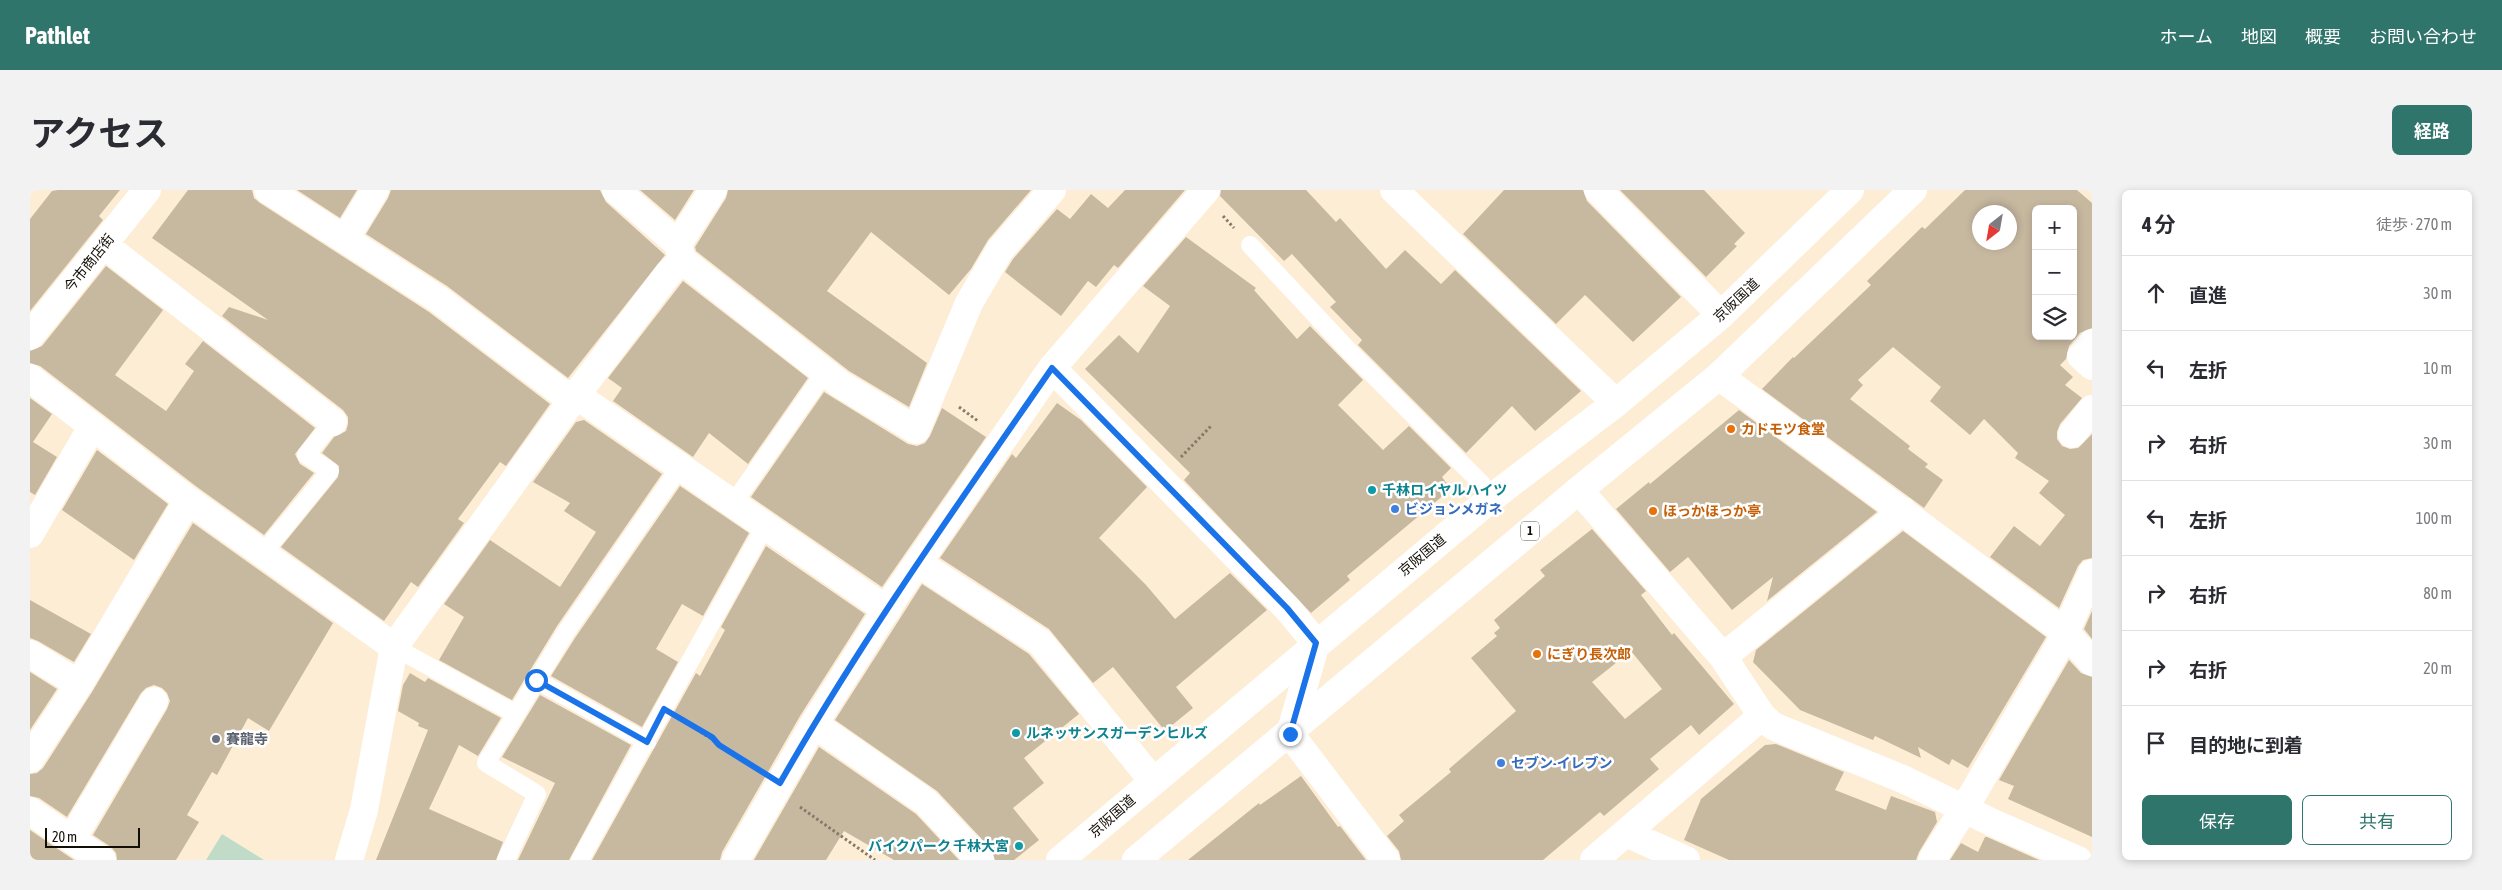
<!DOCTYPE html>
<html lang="ja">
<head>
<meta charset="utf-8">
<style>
	:root { --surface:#fff; --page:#f2f2f3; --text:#2b2b33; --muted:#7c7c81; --line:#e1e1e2; --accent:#2f756b }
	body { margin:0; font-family:"Asap Condensed","Noto Sans JP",sans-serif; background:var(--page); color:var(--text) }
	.controls { position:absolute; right:15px; top:15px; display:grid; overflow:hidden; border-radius:8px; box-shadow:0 2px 8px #0003 }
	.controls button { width:45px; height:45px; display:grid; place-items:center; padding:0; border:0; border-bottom:1px solid var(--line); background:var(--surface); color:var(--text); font:25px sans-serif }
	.compass { position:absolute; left:1942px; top:15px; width:45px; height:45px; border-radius:50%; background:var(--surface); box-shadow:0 2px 8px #0003; rotate:211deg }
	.scale { position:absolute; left:15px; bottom:12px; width:95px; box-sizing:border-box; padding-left:5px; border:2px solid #120d05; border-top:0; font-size:14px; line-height:18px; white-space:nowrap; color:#120d05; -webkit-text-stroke:4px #fff; paint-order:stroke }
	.stop { position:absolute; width:15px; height:15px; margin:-11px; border:4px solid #1a73e8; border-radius:50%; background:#fff }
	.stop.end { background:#1a73e8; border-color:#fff; box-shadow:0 1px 5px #0008 }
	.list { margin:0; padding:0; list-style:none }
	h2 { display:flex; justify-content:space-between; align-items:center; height:65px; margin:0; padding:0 20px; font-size:21px }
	h2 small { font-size:16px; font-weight:400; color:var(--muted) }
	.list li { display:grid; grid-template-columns:32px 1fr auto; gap:15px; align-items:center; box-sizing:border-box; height:75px; padding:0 20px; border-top:1px solid var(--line) }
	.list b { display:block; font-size:19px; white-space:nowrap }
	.list em { font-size:16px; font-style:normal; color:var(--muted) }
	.actions { display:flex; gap:10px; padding:15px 20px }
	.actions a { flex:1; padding:11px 0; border:1px solid var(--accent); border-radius:8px; text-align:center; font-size:18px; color:var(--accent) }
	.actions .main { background:var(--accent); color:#fff }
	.icon { flex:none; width:28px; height:28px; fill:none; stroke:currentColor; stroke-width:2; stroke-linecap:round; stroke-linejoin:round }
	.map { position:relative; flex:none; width:2062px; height:670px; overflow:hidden; border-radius:8px }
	header { display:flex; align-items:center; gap:30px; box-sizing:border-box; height:70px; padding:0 25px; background:var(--accent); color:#fff }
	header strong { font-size:24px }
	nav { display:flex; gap:28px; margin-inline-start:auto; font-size:18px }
	.intro { display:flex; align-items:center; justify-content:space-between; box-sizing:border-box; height:120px; padding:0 30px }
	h1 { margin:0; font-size:35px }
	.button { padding:12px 22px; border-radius:8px; background:var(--accent); color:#fff; font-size:18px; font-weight:700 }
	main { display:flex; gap:30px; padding:0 30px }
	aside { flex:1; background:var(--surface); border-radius:8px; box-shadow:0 2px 8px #0003 }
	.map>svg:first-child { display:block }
	.green { fill:#c0dcc8 }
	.building { fill:#c7b8a0; fill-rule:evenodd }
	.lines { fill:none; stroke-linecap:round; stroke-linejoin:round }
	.path { stroke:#847a6a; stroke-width:3; stroke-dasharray:2.5 2.5; stroke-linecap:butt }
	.lane { stroke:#fff; stroke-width:18 }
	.street { stroke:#fff; stroke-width:28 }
	.highway { stroke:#fff; stroke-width:28 }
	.route { stroke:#1a73e8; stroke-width:6 }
	.food-dot { fill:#e8710a; stroke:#fff; stroke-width:2 }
	.culture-dot { fill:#0f9aa8; stroke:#fff; stroke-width:2 }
	.shop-dot { fill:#3f7fe0; stroke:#fff; stroke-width:2 }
	.worship-dot { fill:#6b7280; stroke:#fff; stroke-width:2 }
	.labels { text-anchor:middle; stroke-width:5; stroke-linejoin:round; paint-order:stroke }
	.shield { fill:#fff; stroke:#595650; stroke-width:1 }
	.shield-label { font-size:12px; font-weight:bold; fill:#120d05 }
	.street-label { font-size:14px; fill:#120d05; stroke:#fff }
	.food-label { font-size:14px; font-weight:bold; fill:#c56008; stroke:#fff; text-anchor:start }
	.culture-label { font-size:14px; font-weight:bold; fill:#0d838f; stroke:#fff; text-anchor:start }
	.shop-label { font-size:14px; font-weight:bold; fill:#366cbe; stroke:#fff; text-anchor:start }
	.worship-label { font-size:14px; font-weight:bold; fill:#5b616d; stroke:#fff; text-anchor:start }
</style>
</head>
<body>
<header>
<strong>Pathlet</strong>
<nav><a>ホーム</a><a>地図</a><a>概要</a><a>お問い合わせ</a></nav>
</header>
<div class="intro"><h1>アクセス</h1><a class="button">経路</a></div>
<main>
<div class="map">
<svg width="2062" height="670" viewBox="0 0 2062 670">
	<rect width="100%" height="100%" fill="#fdedd5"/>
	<path class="green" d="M192 644 234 670H176Z"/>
	<path class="building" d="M28 0H90L69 26 73 30 0 121V29L22 1Z
		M158 0H222L224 8 230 13 399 122 520 214 476 276 470 272 428 329 434 333 388 397 381 392 354 431 251 357 308 287 309 276 292 263 304 247 316 241 318 234V227L313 220 192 126 199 117 238 130 122 48Z
		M267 0H327L310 28Z
		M361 0H570L576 12 635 65 538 188 417 96 336 44 358 8Z
		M610 0H664L645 30Z
		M698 0H1001L958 50 941 79 919 105 841 42 797 101 897 173 879 217 819 181 666 61 665 57 696 8Z
		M1095 0H1155L1088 78 1084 75 1066 97 1058 91 1031 126 975 82 983 69 1027 19 1040 29 1061 4 1078 18Z
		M1191 0H1276L1306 32 1310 28 1356 79 1375 60 1411 94 1425 80 1551 201 1505 241 1482 216 1436 263 1328 155 1332 150 1300 117 1306 112 1262 64 1254 71 1190 6Z
		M1474 0H1553L1557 11 1651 107 1603 152 1555 105 1526 134 1433 44Z
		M1590 0H1674L1715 43 1704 54 1707 56 1676 87Z
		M1935 0H2047L2062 13V138L2050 143 2039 156 2036 169 2030 175 2043 187 2035 195 2052 208 2030 234 2027 242V249L2032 256 2040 259 2048 258 2062 244V368L2053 370 2048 376 2029 418 1960 367 1984 336 2010 356 2035 325 2009 303 2019 291 1985 268 1988 263 1954 229 1940 245 1900 211 1911 197 1863 157 1828 190 1833 195 1820 209 1880 256 1878 259 1898 274 1895 277 1913 290 1894 318 1732 199 1763 167 1764 168 1841 95 1837 91 1892 37 1895 39ZM2006 19H2043V146H2006ZM1950 22H1980V52H1950Z
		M1156 47 1226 98 1224 100 1267 149 1280 136 1333 190 1308 215 1353 260 1379 236 1421 278 1412 287 1421 299 1317 386 1320 390 1281 423 1154 290 1160 283 1055 179 1089 145 1108 163 1140 116 1113 96Z
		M76 76 133 120 85 185 136 221 164 181 155 174 173 151 285 238 265 264 270 274 284 283 234 345 167 297 10 176 0 173V161L12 156Z
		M653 91 778 188 718 274 679 243 663 267 583 211 592 198 578 188Z
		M794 202 878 254 887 256 895 253 900 246 912 218 956 247 852 397 721 307Z
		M0 208 22 224 3 252 27 267 5 305 0 302Z
		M1027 213 1051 230 1117 297 1069 348 1116 395 1145 429 1200 383 1237 420 1146 497 1163 518 1135 541 1083 477 1063 493 1019 439 910 368 982 264 986 268Z
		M1709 220 1847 322 1737 411 1743 387 1702 420 1658 367 1640 382 1586 319 1619 292 1620 294Z
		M554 230 632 284 527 436 482 510 409 470 434 427 414 414 460 350 530 397 566 342 534 321 540 313 503 292 546 232Z
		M67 260 138 314 104 370 32 320Z
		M650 296 719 343 673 426 652 414 626 459 648 472 612 537 521 486 545 448Z
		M163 333 303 433 239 541 218 528 187 585 182 582 157 625 169 632 146 670H87L86 663 81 657 63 645 137 519 140 511 137 503 132 498 124 495 116 498 111 503 37 627 9 608 0 606V584L7 583 13 578 62 502Z
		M1562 339 1616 401 1611 405 1642 445 1644 443 1704 514 1669 545 1661 535 1620 569 1629 579 1574 626 1570 622 1513 670H1371L1369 661 1357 646 1374 631 1369 625 1421 582 1419 579 1486 521 1441 468 1467 446 1464 443 1470 438 1464 430 1515 386 1510 380ZM1601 461 1632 499 1595 529 1562 492Z
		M1873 341 2016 447 1938 578 1922 569 1919 575 1888 557 1891 568 1845 546 1843 550 1770 520 1723 472 1726 460Z
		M736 356 835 424 770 526 692 662 690 670H562L666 483 670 486 695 440 691 437Z
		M892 394 999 464 1049 524 994 568 1014 593 983 618 1009 650 984 670H965L961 659 907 601 805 530Z
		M0 410 61 444 44 472 8 451 0 448Z
		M2062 421V449L2054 439Z
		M2039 470 2051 483 2062 487V647L1978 609 1984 596 1969 590Z
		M0 482 27 499 0 540Z
		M380 483 395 492 398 488 471 528 448 566 429 555 399 619 473 652 466 670H346L398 540 388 536 389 533 368 521 373 495Z
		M510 505 601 555 539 670H488L525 593 472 567Z
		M1746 554 1814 582 1805 600 1856 620 1861 606 1905 622 1907 632 1889 662 1886 670H1699L1654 650 1671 609 1735 555Z
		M789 557 886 624 929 670H864L814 641 796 670H724Z
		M1271 586 1308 637 1310 636 1336 670H1158L1229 613 1230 615Z
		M0 640 44 670H0Z
		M1955 647H1957L2009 670H1920L1931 653 1948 662Z"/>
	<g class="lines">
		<path class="path" d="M1193 26 1204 38
			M929 217 948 231
			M1151 267 1181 236
			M654 531 724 577
			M770 617 845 670"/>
		<path class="lane" d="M1220 55 1320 162 1464 306
			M703 314 795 182
			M233 363 300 281 276 265 303 232
			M364 457 486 524
			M506 490 617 552
			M476 670 507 604 456 573 536 442 650 277
			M550 670 735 336"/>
		<path class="street" d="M238 0 408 109 532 203 546 205 857 420
			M586 0 648 54 652 70 810 194 886 240 939 113 970 60 1022 0
			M1364 0 1586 213
			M1568 0 1691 125
			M315 49 345 0
			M648 54 683 0
			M74 55 303 232
			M0 146 117 0
			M2062 153 2051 166 2062 176
			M1022 178 1257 418 1286 453 1260 544 1356 670
			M1689 186 2035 442 2062 472
			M0 188 158 310 364 457
			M2042 244 2062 219
			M1549 300 1693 467 1732 526 1743 536 1875 590 1963 633 2048 670
			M0 344 62 237
			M888 373 1010 452 1123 591
			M0 464 49 494
			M1693 467 1873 321
			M784 534 896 612 950 670
			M0 569 49 494 158 310
			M0 621 72 670
			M1596 643 1656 670
			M42 649 124 511
			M319 670 334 620 364 457 546 205 638 84 652 70
			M706 670 784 534 865 406 1022 178 1176 0
			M1564 670 1732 526
			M1902 670 1934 619 2029 456 2062 383"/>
		<path class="highway" d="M1030 670 1464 306 1586 213 1691 125 1820 0
			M1106 670 1549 300 1689 186 1883 0"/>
	</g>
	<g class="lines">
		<path class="route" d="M506 490 617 552 634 519 682 547 689 555 750 593C832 449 928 314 1022 178L1257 418 1286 453 1260 544"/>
	</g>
	<g class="food-dot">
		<circle cx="1701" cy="239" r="5"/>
		<circle cx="1623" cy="321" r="5"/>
		<circle cx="1507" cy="464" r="5"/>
	</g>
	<g class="culture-dot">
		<circle cx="1342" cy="300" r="5"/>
		<circle cx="986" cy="543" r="5"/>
		<circle cx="989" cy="656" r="5"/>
	</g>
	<g class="shop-dot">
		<circle cx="1365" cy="319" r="5"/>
		<circle cx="1471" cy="573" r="5"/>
	</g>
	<circle class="worship-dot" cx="186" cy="549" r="5"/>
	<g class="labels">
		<rect class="shield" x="1491" y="331.5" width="18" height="19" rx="4"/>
		<g class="shield-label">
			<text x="1500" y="345">1</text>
		</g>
		<g class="street-label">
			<text transform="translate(59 73) rotate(-51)" y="5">今市商店街</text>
			<text transform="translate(1706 110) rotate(-43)" y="5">京阪国道</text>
			<text transform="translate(1392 365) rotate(-40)" y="5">京阪国道</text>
			<text transform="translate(1082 626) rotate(-41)" y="5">京阪国道</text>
		</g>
		<g class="food-label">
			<text x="1711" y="244">カドモツ食堂</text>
			<text x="1633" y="326">ほっかほっか亭</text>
			<text x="1517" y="469">にぎり長次郎</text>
		</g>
		<g class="culture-label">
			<text x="1352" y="305">千林ロイヤルハイツ</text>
			<text x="996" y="548">ルネッサンスガーデンヒルズ</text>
			<text x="979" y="661" text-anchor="end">バイクパーク 千林大宮</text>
		</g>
		<g class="shop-label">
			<text x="1375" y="324">ビジョンメガネ</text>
			<text x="1481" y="578">セブン-イレブン</text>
		</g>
		<g class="worship-label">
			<text x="196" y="554">賽龍寺</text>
		</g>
	</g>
</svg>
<div class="controls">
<button>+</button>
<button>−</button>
<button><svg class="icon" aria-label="layers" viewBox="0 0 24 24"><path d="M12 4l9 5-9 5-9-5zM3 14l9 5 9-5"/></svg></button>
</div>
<svg class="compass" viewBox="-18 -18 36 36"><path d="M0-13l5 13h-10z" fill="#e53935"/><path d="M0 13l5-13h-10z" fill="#7c7c81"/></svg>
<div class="scale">20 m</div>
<div class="stop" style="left:506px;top:490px"></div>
<div class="stop end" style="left:1260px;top:544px"></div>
</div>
<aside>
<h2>4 分<small>徒歩 · 270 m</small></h2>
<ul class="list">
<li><svg class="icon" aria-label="ahead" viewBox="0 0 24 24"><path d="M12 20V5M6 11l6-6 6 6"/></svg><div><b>直進</b></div><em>30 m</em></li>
<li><svg class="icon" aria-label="left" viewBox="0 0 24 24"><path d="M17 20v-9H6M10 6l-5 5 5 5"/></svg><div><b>左折</b></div><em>10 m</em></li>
<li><svg class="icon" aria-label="right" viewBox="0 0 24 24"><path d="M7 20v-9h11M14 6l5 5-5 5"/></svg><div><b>右折</b></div><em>30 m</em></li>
<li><svg class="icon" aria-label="left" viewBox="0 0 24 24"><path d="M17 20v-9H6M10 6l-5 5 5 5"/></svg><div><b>左折</b></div><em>100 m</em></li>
<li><svg class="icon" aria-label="right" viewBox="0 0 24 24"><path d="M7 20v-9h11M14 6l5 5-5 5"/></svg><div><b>右折</b></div><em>80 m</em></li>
<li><svg class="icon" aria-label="right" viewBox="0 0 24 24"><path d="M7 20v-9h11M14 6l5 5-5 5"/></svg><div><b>右折</b></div><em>20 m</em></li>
<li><svg class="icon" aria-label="arrive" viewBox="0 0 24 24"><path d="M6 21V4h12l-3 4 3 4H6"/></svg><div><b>目的地に到着</b></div></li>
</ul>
<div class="actions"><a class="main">保存</a><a>共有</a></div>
</aside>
</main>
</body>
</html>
